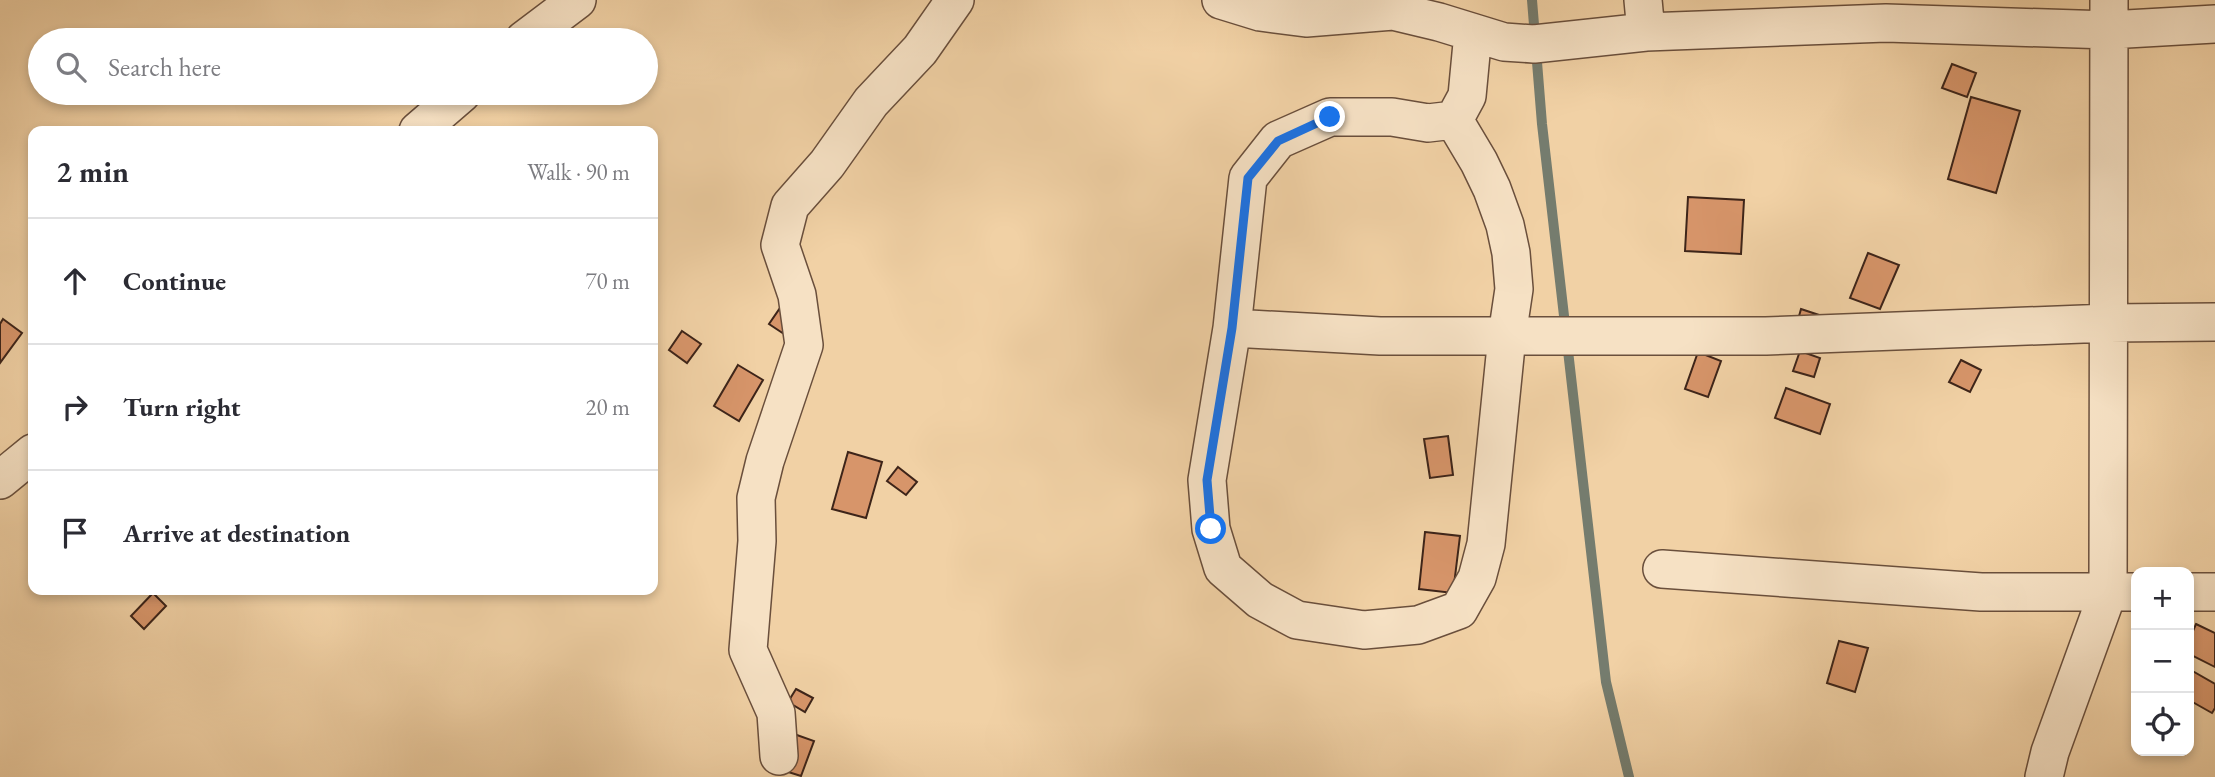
<!DOCTYPE html>
<html lang="en">
<head>
<meta charset="utf-8">
<style>
	:root { --surface:#fff; --page:#f7f7f7; --text:#2b2b33; --muted:#7c7c81; --line:#e1e1e2 }
	body { margin:0; font-family:"EB Garamond",serif; background:var(--page); color:var(--text) }
	.controls { position:absolute; right:21px; bottom:21px; display:grid; overflow:hidden; border-radius:14px; box-shadow:0 4px 10px #0003 }
	.controls button { width:63px; height:63px; display:grid; place-items:center; padding:0; border:0; border-bottom:2px solid var(--line); background:var(--surface); color:var(--text); font:35px sans-serif }
	.stop { position:absolute; width:21px; height:21px; margin:-16px; border:5px solid #1a73e8; border-radius:50%; background:#fff }
	.stop.end { background:#1a73e8; border-color:#fff; box-shadow:0 2px 7px #0008 }
	.list { margin:0; padding:0; list-style:none }
	h2 { display:flex; justify-content:space-between; align-items:center; height:91px; margin:0; padding:0 28px; font-size:30px }
	h2 small { font-size:23px; font-weight:400; color:var(--muted) }
	.list li { display:grid; grid-template-columns:46px 1fr auto; gap:21px; align-items:center; box-sizing:border-box; height:126px; padding:0 28px; border-top:2px solid var(--line) }
	.list b { display:block; font-size:26px; white-space:nowrap }
	.list em { font-size:23px; font-style:normal; color:var(--muted) }
	.icon { flex:none; width:38px; height:38px; fill:none; stroke:currentColor; stroke-width:2; stroke-linecap:round; stroke-linejoin:round }
	.map { position:relative; flex:none; width:2215px; height:777px; overflow:hidden }
	.search { position:absolute; background:var(--surface); box-shadow:0 4px 10px #0003; left:28px; top:28px; width:630px; height:77px; display:flex; align-items:center; gap:18px; box-sizing:border-box; padding:0 24px; border-radius:38px; color:var(--muted); font-size:26px }
	.panel { position:absolute; background:var(--surface); box-shadow:0 4px 10px #0003; left:28px; top:126px; width:630px; height:469px; border-radius:14px }
	.map>svg:first-child { display:block }
	.lines { fill:none; stroke-linecap:round; stroke-linejoin:round }
	.stream { stroke:#757c6e; stroke-width:10 }
	.building { fill:#d7956a; stroke:#3d2419; stroke-width:2 }
	.minor-casing { stroke:#6a4f3c; stroke-width:40 }
	.minor { stroke:#f6e1c4; stroke-width:37 }
	.route { stroke:#1a73e8; stroke-width:9 }
</style>
</head>
<body>
<div class="map">
<svg width="2215" height="777" viewBox="0 0 2215 777">
	<rect width="100%" height="100%" fill="#f1d1a5"/>
	<filter id="stains"><feTurbulence type="fractalNoise" baseFrequency=".00286" numOctaves="4"/><feColorMatrix values="0 0 0 0 .2 0 0 0 0 .09 0 0 0 0 .02 0 0 0 .5 -.17"/></filter>
	<radialGradient id="worn" r=".72"><stop offset=".6" stop-color="#630" stop-opacity="0"/><stop offset="1" stop-color="#630" stop-opacity=".3"/></radialGradient>
	<g class="lines">
		<path class="stream" d="M1532 0 1542 124 1606 682 1629 777"/>
	</g>
	<path class="building" d="M1952 64 1976 73 1967 97 1942 88Z
		M1971 97 2020 111 1996 193 1948 179Z
		M1688 197 1744 200 1741 254 1685 251Z
		M1868 253 1899 265 1880 309 1850 298Z
		M780 308 801 323 790 338 769 324Z
		M1801 309 1819 315 1814 332 1796 327Z
		M3 319 22 333 0 363V324Z
		M682 331 701 344 687 363 669 350Z
		M1800 351 1820 358 1814 377 1793 371Z
		M1698 352 1721 361 1708 397 1685 389Z
		M1961 360 1981 370 1970 392 1949 382Z
		M738 365 763 380 739 421 714 406Z
		M1786 388 1830 404 1820 434 1775 418Z
		M1448 436 1453 475 1430 478 1424 439Z
		M848 452 882 462 866 518 832 509Z
		M898 467 917 482 906 495 887 481Z
		M1425 532 1460 536 1453 593 1419 589Z
		M153 593 166 606 144 629 131 616Z
		M2196 624 2215 633V667L2189 654V640Z
		M1839 641 1868 648 1855 692 1827 683Z
		M2189 669 2215 684V708L2212 713 2189 700Z
		M796 689 813 698 805 712 788 702Z
		M794 734 814 741 801 776 782 770Z"/>
	<g class="lines">
		<g class="minor-casing">
			<path id="minor" d="M1221 0 1260 12 1306 18 1393 11 1439 22 1504 42 1534 44 1646 32 1886 23 2109 30 2215 24
				M1643 0 1646 32
				M1473 33 1467 96 1454 120 1428 123 1392 117H1330L1278 140 1248 178 1232 328 1380 336H1766L2109 323 2215 322
				M524 40 577 0
				M418 131 462 93
				M1232 328 1207 480 1211 529 1223 568 1260 600 1297 620 1364 630 1418 625 1459 610 1477 578 1486 544 1507 336 1514 289 1511 253 1505 225 1492 189 1479 162 1454 120
				M0 480 33 453
				M1662 569 1981 592H2136
				M2189 592H2215
				M779 756 776 713 748 650 757 541 756 498 765 461 804 345 797 295 780 245 790 206 827 164 871 102 920 50 955 0
				M2044 777 2050 752 2108 592 2109 0"/>
		</g>
		<use href="#minor" class="minor"/>
	</g>
	<g class="lines">
		<path class="route" d="M1211 529 1207 480 1232 328 1248 178 1278 141 1330 117"/>
	</g>
	<rect width="100%" height="100%" filter="url(#stains)"/>
	<rect width="100%" height="100%" fill="url(#worn)"/>
</svg>
<div class="controls">
<button>+</button>
<button>−</button>
<button><svg class="icon" aria-label="locate" viewBox="0 0 24 24"><circle cx="12" cy="12" r="6"/><path d="M12 2v4M12 18v4M2 12h4M18 12h4"/></svg></button>
</div>
<div class="stop" style="left:1211px;top:529px"></div>
<div class="stop end" style="left:1330px;top:117px"></div>
<div class="search"><svg class="icon" aria-label="search" viewBox="0 0 24 24"><circle cx="10" cy="10" r="6"/><path d="M15 15l6 6"/></svg>Search here</div>
<section class="panel">
<h2>2 min<small>Walk · 90 m</small></h2>
<ul class="list">
<li><svg class="icon" aria-label="ahead" viewBox="0 0 24 24"><path d="M12 20V5M6 11l6-6 6 6"/></svg><div><b>Continue</b></div><em>70 m</em></li>
<li><svg class="icon" aria-label="right" viewBox="0 0 24 24"><path d="M7 20v-9h11M14 6l5 5-5 5"/></svg><div><b>Turn right</b></div><em>20 m</em></li>
<li><svg class="icon" aria-label="arrive" viewBox="0 0 24 24"><path d="M6 21V4h12l-3 4 3 4H6"/></svg><div><b>Arrive at destination</b></div></li>
</ul>
</section>
</div>
</body>
</html>
